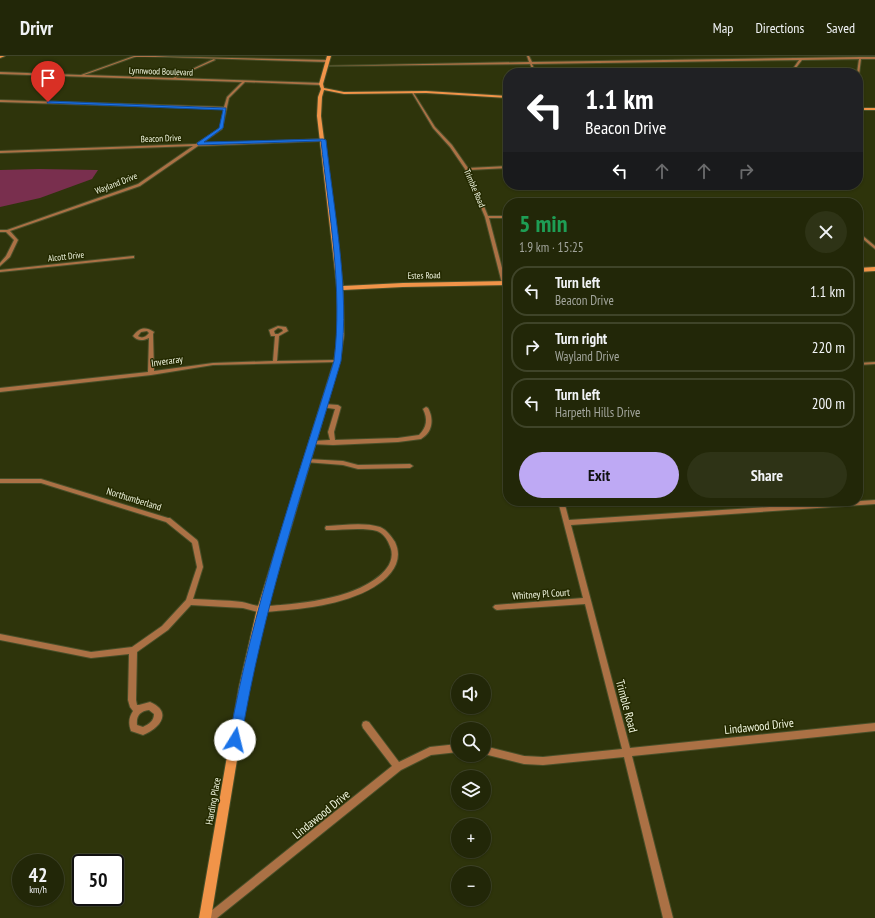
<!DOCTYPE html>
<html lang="en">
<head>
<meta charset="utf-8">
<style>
	body { margin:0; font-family:"PT Sans Narrow",sans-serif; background:#2e3316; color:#f1f3f6; height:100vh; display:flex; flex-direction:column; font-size:15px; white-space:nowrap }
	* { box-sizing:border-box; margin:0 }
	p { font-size:13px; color:#a2a59c }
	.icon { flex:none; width:22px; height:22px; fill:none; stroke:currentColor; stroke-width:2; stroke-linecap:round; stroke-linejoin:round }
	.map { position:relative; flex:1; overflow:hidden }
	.sheet { position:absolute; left:503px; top:142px; width:360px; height:308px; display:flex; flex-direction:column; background:#222708; border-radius:16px; box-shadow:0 1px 3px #0004,0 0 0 1px #3f4429 }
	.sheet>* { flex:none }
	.guide { position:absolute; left:503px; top:12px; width:360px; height:122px; border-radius:16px; box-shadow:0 1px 3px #0004,0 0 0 1px #3f4429; background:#202124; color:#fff; overflow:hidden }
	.tools { position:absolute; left:451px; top:618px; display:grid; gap:8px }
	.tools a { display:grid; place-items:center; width:40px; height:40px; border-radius:50%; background:#222708; box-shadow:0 1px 3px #0004,0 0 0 1px #3f4429; font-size:20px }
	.speed { position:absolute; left:12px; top:798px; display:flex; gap:8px; font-size:20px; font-weight:700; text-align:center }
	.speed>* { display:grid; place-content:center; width:52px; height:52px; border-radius:50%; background:#222708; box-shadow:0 1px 3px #0004,0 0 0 1px #3f4429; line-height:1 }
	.speed small { font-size:10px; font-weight:400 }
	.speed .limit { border:2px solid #111; border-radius:6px; background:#fff; color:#111 }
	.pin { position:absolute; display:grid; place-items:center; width:34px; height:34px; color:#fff; margin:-41px -17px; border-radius:50% 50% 50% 0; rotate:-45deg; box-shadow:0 0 4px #0007 }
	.pin .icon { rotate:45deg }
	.me { position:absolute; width:44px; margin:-22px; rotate:9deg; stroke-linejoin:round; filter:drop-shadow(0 0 3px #0008) }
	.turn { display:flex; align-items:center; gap:14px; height:84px; padding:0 16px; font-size:18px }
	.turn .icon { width:52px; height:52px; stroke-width:2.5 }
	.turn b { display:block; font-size:28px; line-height:34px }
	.lanes { display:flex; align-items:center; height:38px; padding:0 16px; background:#0003; justify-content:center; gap:20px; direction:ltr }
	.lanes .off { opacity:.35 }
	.round { display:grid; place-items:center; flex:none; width:42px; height:42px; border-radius:21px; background:#2e3316 }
	.head { display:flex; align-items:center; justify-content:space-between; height:68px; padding:0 16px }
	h1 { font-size:24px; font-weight:600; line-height:30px; color:#1e9e55 }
	.primary-button { display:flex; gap:8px; margin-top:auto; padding:8px 16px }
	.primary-button a { flex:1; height:46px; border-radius:24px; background:#bea9f4; color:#111; font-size:16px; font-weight:600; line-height:46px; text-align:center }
	.primary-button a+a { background:#2e3316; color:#f1f3f6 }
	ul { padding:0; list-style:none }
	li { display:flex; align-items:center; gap:12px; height:50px; margin:0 8px 6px; padding:0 8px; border:2px solid #3f4429; border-radius:16px }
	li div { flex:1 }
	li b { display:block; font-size:15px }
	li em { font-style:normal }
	header { display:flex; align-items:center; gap:24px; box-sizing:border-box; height:56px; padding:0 20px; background:#222708; border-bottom:1px solid #3f4429 }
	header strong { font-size:19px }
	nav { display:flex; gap:22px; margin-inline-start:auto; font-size:14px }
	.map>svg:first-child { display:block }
	.green { fill:#792f4e }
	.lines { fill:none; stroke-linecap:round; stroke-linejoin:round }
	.street-casing { stroke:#494f29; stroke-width:2 }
	.secondary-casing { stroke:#494f29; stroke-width:2 }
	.street { fill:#ab7145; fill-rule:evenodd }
	.secondary { fill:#f19449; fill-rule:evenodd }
	.route { fill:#1a73e8; stroke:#114b97 }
	.labels { text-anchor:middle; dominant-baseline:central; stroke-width:3; stroke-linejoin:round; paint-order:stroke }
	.far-street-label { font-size:9px; fill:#f1f6df; stroke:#242a01 }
	.street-label { font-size:10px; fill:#f1f6df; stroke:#242a01 }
	.near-street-label { font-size:12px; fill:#f1f6df; stroke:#242a01 }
</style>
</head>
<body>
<header>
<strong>Drivr</strong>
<nav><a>Map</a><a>Directions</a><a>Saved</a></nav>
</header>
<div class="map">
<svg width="875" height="862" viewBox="0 0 875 862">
	<rect width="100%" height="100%" fill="#2e340b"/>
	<!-- green -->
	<path class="green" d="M39 113 98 114 92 123 40 142 0 151V114Z"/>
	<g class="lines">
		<!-- street casing -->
		<g class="street-casing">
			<g id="street">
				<path d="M134 0 328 4 327 6 137 0 84 19 173 22 214 3 215 4 175 22 322 27 321 29 245 26 229 42 222 73 201 88 323 83 325 84 323 85 198 90 140 130 10 175 18 184 10 201 0 210V207L6 200 14 184 6 176H0V174H7L138 128 193 90 0 97V95L196 88 220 72 224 53 0 46V44L224 51 227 41 242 26 0 18V16L81 19Z"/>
				<path d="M527 0H529L532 6 860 1H875V3H861L859 19 858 20V17H857L859 3 802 4 792 17H790L799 4 532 8 536 17H534L530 8 325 10 529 6Z"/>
				<path d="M411 35 413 36 435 71 452 89 468 112 508 110V112L469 114 488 160H508V162H489L508 235V244L506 243 485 161 465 113 450 91 433 72Z"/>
				<path d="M858 176 875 190V193L858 179Z"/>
				<path d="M133 200H134V202L0 216V214Z"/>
				<path d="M278 270 286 271 288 275 279 280 277 305 337 304 339 305 337 306 213 309 151 319 0 336V332L148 316 149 282C143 285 137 285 133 280 139 272 145 270 154 276L153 278 154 315 213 307 273 305 275 280H271L269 274ZM278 272 282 273 283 275 278 278H275L274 275ZM147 275 149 277C146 281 142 283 138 280L141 276Z"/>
				<path d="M875 306V308L858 309V307Z"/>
				<path d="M324 348 338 349 341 351 334 376 335 384 398 382 419 379C427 371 428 363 423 353L426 351 428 352C434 363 433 376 421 383L398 386 333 389 311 388 310 387 313 385 330 384 328 376 335 353 322 351 321 350Z"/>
				<path d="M307 403 343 405 358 409 410 408 413 410 410 412 358 413 343 409 305 406 304 405Z"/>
				<path d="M0 423H41L168 462H170L197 484 198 486 203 511 193 543C209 544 226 544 242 546 248 547 254 550 260 550 266 551 274 549 281 549 303 547 326 544 347 537 365 531 402 513 389 488 387 483 383 477 377 475 363 471 343 474 328 474H326L325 472 326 470H328C344 469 364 466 380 471 387 474 391 480 395 486 404 505 391 521 374 531 342 550 301 553 265 556L262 557 243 552 191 549 168 574 137 596 136 644 137 649H139L150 646C173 656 160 672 143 679L131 675C128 667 129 661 133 655L130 651 128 644 129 598 91 602 0 584V578L91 596 132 591 162 570 186 544 197 511 192 487 166 466 41 427H0ZM149 654 154 658C154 665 149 668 143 671L137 669C136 660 140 655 149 654Z"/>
				<path d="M875 444V448L571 469 630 692 875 667V675L632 700 673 862H663L624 701 543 709 524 708 484 698V690L524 700 543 701 622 693 585 548 497 554 495 553 493 551 495 549 583 542 558 445H564L569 464Z"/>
				<path d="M366 665 369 666 399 706 430 691 458 688V696L431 699 401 714 217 862H204L206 859 392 710 363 672 362 669 363 666Z"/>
			</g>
		</g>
		<!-- secondary casing -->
		<g class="secondary-casing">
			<g id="secondary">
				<path d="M0 0H5L0 2Z"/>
				<path d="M327 0H331L323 28 324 32 344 36 426 35 508 40V42L426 37 344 38 324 34 322 41 321 60 343 230 403 227 508 225V229L403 231 343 234 344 279 340 305 266 557 249 631 211 862H199L239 631 256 557 334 305 338 279 337 232 317 60 318 41 321 33 319 28Z"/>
				<rect x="858" y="52" width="17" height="2"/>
				<path d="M875 211V215L858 216V212Z"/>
			</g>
		</g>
		<!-- street -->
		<use href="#street" class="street"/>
		<!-- secondary -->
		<use href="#secondary" class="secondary"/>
	</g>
	<!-- route -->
	<path class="route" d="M48 45 226 52 223 72 204 86 323 83 326 84C334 157 350 232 341 305 304 430 262 555 241 684L240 688 235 690 231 688 229 684C252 554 295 430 334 305 343 232 329 158 321 85L198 89 197 87 219 72 223 54 47 47Z"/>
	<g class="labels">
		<!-- far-street labels -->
		<g class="far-street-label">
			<text transform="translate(161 15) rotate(2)">Lynnwood Boulevard</text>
			<text transform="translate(161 82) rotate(-2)">Beacon Drive</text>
			<text transform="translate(116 127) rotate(-21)">Wayland Drive</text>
			<text transform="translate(475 132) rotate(67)">Trimble Road</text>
			<text transform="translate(66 200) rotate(-6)">Alcott Drive</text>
			<text transform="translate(424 219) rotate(-1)">Estes Road</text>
		</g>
		<!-- street labels -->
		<g class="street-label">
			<text transform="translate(167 305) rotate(-8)">Inveraray</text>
			<text transform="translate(134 443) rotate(17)">Northumberland</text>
			<text transform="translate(541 538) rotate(-4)">Whitney Pl Court</text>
			<text transform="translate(213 745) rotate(-80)">Harding Place</text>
		</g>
		<!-- near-street labels -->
		<g class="near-street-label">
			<text transform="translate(627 650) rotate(75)">Trimble Road</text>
			<text transform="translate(759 670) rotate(-6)">Lindawood Drive</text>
			<text transform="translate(321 758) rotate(-39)">Lindawood Drive</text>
		</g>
	</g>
</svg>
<div class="tools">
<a><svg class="icon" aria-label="sound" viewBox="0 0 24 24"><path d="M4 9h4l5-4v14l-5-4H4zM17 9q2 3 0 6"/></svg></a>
<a><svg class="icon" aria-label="search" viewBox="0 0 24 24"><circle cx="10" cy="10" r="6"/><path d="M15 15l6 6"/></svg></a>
<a><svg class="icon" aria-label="layers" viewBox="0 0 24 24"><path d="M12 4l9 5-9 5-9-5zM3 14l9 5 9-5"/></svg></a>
<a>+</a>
<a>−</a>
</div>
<div class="speed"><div>42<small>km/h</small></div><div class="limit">50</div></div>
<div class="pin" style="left:48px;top:46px;background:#d93025"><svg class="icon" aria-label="arrive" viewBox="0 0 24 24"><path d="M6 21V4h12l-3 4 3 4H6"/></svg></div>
<svg class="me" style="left:235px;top:684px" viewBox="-20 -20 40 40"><circle r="19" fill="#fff"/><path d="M0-13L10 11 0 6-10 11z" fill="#1a73e8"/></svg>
<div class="guide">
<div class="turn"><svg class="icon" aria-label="left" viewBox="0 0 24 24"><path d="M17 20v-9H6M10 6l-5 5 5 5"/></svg><div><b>1.1 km</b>Beacon Drive</div></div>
<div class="lanes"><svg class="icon" aria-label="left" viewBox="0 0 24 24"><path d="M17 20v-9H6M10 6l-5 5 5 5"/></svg><svg class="icon off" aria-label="ahead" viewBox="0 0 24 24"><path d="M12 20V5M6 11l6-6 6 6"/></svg><svg class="icon off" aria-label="ahead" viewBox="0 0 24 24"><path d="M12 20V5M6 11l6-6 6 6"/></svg><svg class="icon off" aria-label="right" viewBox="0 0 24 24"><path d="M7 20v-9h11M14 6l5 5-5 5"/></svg></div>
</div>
<section class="sheet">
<div class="head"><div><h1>5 min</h1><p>1.9 km · 15:25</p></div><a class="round"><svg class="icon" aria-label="close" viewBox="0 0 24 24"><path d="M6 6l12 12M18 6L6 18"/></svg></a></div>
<ul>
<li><svg class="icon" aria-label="left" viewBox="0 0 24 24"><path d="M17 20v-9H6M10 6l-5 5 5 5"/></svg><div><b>Turn left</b><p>Beacon Drive</p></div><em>1.1 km</em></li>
<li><svg class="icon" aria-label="right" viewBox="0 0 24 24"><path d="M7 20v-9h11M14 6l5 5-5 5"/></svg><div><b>Turn right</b><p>Wayland Drive</p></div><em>220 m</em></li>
<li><svg class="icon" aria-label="left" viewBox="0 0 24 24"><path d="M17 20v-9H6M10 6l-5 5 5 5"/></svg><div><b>Turn left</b><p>Harpeth Hills Drive</p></div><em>200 m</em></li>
</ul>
<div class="primary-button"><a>Exit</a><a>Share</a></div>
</section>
</div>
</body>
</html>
